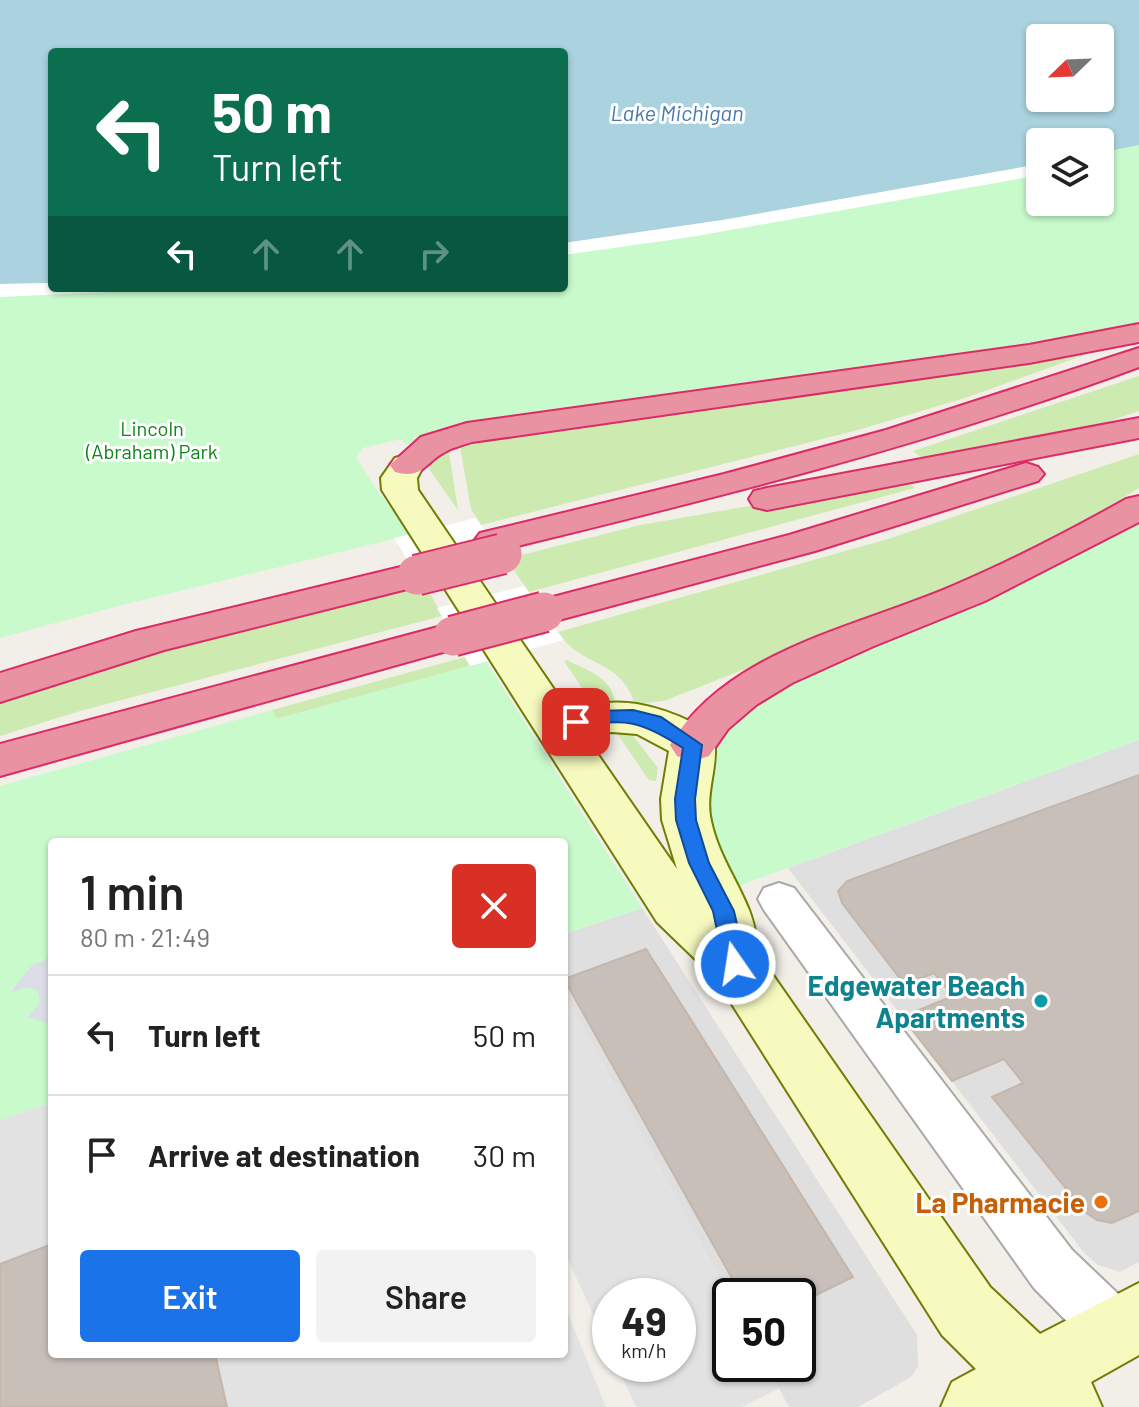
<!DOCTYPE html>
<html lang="en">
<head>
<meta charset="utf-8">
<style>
	body { margin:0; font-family:Barlow,sans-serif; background:#f2f2f2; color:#222; height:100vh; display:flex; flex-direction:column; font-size:30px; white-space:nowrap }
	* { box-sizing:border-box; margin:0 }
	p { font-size:26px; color:#767676 }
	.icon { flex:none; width:44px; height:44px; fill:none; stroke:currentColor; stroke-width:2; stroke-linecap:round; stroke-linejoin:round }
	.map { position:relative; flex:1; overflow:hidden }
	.details { position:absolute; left:48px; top:838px; width:520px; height:520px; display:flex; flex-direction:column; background:#fff; border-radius:8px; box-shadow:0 2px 6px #0004 }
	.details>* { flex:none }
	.guide { position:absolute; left:48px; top:48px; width:520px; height:244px; border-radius:8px; box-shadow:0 2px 6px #0004; background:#0b6e4f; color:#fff; overflow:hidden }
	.needle { width:52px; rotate:247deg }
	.fabs { position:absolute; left:1026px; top:24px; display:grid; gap:16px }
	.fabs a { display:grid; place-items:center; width:88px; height:88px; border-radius:8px; background:#fff; box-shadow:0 2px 6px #0004; font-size:40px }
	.speed { position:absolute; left:592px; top:1278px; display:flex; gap:16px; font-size:40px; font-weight:700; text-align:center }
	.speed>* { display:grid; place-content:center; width:104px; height:104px; border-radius:50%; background:#fff; box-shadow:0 2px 6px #0004; line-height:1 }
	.speed small { font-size:20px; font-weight:400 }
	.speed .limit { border:4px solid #111; border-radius:12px; background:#fff; color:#111 }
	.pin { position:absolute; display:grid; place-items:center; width:68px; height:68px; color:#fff; margin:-34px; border-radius:16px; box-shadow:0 4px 12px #0006 }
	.me { position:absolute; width:88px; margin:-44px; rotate:347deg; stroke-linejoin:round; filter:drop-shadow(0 0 6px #0008) }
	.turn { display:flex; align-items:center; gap:28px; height:168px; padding:0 32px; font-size:36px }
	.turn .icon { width:104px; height:104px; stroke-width:2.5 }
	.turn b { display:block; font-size:56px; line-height:68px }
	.lanes { display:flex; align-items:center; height:76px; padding:0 32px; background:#0003; justify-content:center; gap:40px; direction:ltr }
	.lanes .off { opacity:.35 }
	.round { display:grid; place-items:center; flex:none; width:84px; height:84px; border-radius:8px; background:#f2f2f2 }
	.summary { display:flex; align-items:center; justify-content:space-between; height:136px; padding:0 32px }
	h1 { font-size:48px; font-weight:600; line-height:60px }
	.primary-button { display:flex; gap:16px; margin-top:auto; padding:16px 32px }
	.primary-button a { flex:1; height:92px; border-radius:8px; background:#1a73e8; color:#fff; font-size:32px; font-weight:600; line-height:92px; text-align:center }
	.primary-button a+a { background:#f2f2f2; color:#222 }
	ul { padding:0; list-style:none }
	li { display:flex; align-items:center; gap:24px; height:120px; padding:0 32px; border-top:2px solid #e0e0e0 }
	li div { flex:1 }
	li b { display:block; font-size:30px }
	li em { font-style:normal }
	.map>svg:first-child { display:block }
	.residential { fill:#e0dfdf }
	.grass { fill:#cdebb0 }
	.park { fill:#c8facc }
	.parking { fill:#e2e2e2 }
	.plaza { fill:#dddde8 }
	.water { fill:#aad3df; fill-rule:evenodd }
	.pier { fill:#fff }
	.building { fill:#c7bfb8; stroke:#c4b6ab; stroke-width:2 }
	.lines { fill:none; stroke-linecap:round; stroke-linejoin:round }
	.minor-casing { stroke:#a9a9a9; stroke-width:4 }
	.secondary-casing { stroke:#707d05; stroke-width:4 }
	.motorway-casing { stroke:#dc2a67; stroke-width:4 }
	.minor { fill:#fff; fill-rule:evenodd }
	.secondary { fill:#f7fabf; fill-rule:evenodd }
	.motorway { fill:#e892a2; fill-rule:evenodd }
	.motorway-bridge-casing { stroke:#dc2a67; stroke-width:43; stroke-linecap:butt }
	.motorway-bridge { stroke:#e892a2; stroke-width:39 }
	.route { fill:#1a73e8; stroke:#114b97; stroke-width:2 }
	.culture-dot { fill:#0f9aa8; stroke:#fff; stroke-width:3 }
	.food-dot { fill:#e8710a; stroke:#fff; stroke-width:3 }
	.labels { text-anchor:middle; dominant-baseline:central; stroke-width:6; stroke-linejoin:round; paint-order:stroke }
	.far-park-label { font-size:20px; fill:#0c8416; stroke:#fff }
	.far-water-label { font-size:22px; font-style:italic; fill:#4a7aab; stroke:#fff }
	.near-culture-label { font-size:28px; font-weight:bold; fill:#0d838f; stroke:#fff; text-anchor:end }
	.near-food-label { font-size:28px; font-weight:bold; fill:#c56008; stroke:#fff; text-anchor:end }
</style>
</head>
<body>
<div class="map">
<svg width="1139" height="1407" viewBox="0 0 1139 1407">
	<rect width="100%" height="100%" fill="#f2efe9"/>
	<!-- residential -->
	<g class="residential">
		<path d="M1139 740V1262L1120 1272 1098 1265 1085 1254 788 868Z"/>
		<path d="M642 908 917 1335 918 1366 911 1377 858 1407H789L766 1364H798V1296L730 1298 564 992V934Z"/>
	</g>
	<!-- grass -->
	<g class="grass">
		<path d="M1095 348 1098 350 968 397 858 430 481 525 471 509 459 441Z"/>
		<path d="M1139 376V411L1102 424 927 462 913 451Z"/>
		<path d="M448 446 458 510 429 469 431 460Z"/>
		<path d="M1139 454V488C991 579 825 636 664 701L635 704C620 657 580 668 558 632L888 539Z"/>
		<path d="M905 479 915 488 529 592 506 559 640 525Z"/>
		<path d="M420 581 427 587 442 616 80 711 0 736V696L24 687Z"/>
		<path d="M465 657 470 666 276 719 272 710Z"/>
		<path d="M567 660C588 671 612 677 615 703L584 691 564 661Z"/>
		<path d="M623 732 631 733 658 768 656 781 649 780 618 735Z"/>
	</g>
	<!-- park -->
	<g class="park">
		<path d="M1139 145V325L1070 340 493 418 448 427 406 445 401 439 363 448 356 457 380 495 414 534 122 605 0 638V284L52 283V288H564V243L723 220 1040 164V202H1100V153Z"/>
		<path d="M1139 518V740L727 890 704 837 709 756 722 733 765 694 1047 569Z"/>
		<path d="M486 661 642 908 564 934V842H52V1103L0 1120V786L272 710 277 719Z"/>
	</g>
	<!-- parking -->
	<g class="parking">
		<path d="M564 992 730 1298V1364H766L779 1388 742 1407H636L616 1364H678V1296H610V1351L564 1251Z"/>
		<path d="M52 1103V1244L0 1264V1120Z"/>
		<path d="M564 1304 606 1407H227L215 1354H564Z"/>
	</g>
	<!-- plaza -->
	<path class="plaza" d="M52 943V1021L47 1023 28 1017 40 1002 38 991 28 987 11 992 33 964 46 960Z"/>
	<!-- water -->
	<path class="water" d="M0 0H1139V145L1100 153V142H1040V164L723 220 564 243V52H52V283L0 284ZM1040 38H1100V98H1040Z"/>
	<!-- pier -->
	<g class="pier">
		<path d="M1040 164V175L691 237 564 255V243L723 220Z"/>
		<path d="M52 283V288H197L0 297V284Z"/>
		<path d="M476 518 511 566 424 587 394 538Z"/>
		<path d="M524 586 564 640 470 666 437 608Z"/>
	</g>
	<!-- building -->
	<g class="building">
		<path d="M1139 775V1211L1112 1223 1097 1220 1085 1212 992 1097 1023 1083 1004 1059 952 1081 902 1017 953 996 934 973 905 985 842 903 838 891 847 881Z"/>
		<path d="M646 949 683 1007 853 1277 798 1304V1296H742L564 979Z"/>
		<path d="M52 1244V1354H215L227 1407H0V1264Z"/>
	</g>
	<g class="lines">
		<!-- minor casing -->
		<g class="minor-casing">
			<path id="minor" d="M779 883 794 888 1072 1250 1135 1310C1139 1324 1139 1336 1135 1350L1115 1358 1095 1350 1034 1288 764 910 758 899 764 888Z"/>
		</g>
		<!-- secondary casing -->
		<g class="secondary-casing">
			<path id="secondary" d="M407 455 419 458 424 465 417 478 418 490 568 710C587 705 608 701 628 703 649 704 715 723 715 748 716 772 705 796 711 821 718 854 737 880 749 910 755 925 757 942 761 958L990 1287 1040 1334 1139 1283V1355L1091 1382 1102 1407H941L952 1382 976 1369 942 1335 716 979 657 922 382 490 381 478 395 458ZM612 732 637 734 669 751 661 799 662 820 677 869 585 736Z"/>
		</g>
		<!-- motorway casing -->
		<g class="motorway-casing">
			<g id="motorway">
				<path d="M1139 324V342L1029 363 472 442C464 445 454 447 447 451 425 461 424 480 395 472L390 465 421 437 467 423 1029 345Z"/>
				<path d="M1139 348V367C928 445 711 499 493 552L480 549 474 541 480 533 724 474 886 430Z"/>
				<path d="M1139 418V438L767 510 754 507 749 499 754 491 767 488Z"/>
				<path d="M1026 463 1038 467 1044 474 1038 481 815 551 544 624 530 621 524 612 530 603 789 535Z"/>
				<path d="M1139 496V522L985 601 874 646 792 683 756 705 728 729 709 756 693 761 677 756 670 745C729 648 860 627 957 584 1015 559 1071 530 1126 499Z"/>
				<path d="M417 563 431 567 436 575 431 583 164 650 0 702V673L136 631Z"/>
				<path d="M453 623 468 627 474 636 468 645 0 776V744Z"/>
			</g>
		</g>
		<!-- minor -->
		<use href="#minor" class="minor"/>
		<!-- secondary -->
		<use href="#secondary" class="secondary"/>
		<!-- motorway -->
		<use href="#motorway" class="motorway"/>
		<!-- motorway-bridge casing -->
		<g class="motorway-bridge-casing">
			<g id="motorway-bridge">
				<path d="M417 575 502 554"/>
				<path d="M453 636 544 612"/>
			</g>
		</g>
		<!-- motorway-bridge -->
		<use href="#motorway-bridge" class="motorway-bridge"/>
	</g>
	<!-- route -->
	<path class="route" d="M633 710 661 717 702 745 695 799 696 820 709 863 734 911 746 964 743 970 735 973 727 970 724 964 713 911 689 863 676 820 675 799 683 748C643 722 624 716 576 728L567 722 569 718 594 711Z"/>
	<!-- markers -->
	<circle class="culture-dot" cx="1041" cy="1001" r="8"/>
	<circle class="food-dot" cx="1101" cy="1202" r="8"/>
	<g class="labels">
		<!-- far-park labels -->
		<g class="far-park-label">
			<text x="152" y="428">Lincoln<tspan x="152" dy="23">(Abraham) Park</tspan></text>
		</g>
		<!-- far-water labels -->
		<g class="far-water-label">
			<text x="677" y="112">Lake Michigan</text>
		</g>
		<!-- near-culture labels -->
		<g class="near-culture-label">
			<text x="1025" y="985">Edgewater Beach<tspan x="1025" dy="32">Apartments</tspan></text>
		</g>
		<!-- near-food labels -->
		<g class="near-food-label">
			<text x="1085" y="1202">La Pharmacie</text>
		</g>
	</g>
</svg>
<div class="fabs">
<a><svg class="needle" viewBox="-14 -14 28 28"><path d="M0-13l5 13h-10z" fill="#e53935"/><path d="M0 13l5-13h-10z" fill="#767676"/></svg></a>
<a><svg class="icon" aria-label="layers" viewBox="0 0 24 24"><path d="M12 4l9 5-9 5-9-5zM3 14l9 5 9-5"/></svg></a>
</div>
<div class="speed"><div>49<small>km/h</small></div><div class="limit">50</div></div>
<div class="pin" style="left:576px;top:722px;background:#d93025"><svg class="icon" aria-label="arrive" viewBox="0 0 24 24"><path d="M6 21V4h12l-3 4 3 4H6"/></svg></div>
<svg class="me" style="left:735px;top:964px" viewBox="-20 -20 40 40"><circle r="17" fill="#1a73e8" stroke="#fff" stroke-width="3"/><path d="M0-11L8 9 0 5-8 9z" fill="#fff"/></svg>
<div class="guide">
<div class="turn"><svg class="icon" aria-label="left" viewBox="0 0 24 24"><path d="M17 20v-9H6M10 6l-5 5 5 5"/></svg><div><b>50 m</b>Turn left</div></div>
<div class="lanes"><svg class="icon" aria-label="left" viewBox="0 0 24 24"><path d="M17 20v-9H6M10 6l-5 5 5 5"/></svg><svg class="icon off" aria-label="ahead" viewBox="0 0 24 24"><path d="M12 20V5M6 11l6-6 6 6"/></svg><svg class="icon off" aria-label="ahead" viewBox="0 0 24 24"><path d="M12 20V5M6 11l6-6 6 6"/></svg><svg class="icon off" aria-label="right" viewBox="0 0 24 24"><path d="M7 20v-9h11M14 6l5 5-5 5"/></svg></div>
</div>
<section class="details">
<div class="summary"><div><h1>1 min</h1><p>80 m · 21:49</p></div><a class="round" style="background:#d93025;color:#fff"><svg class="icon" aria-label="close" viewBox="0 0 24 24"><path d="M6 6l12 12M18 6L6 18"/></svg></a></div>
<ul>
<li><svg class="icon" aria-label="left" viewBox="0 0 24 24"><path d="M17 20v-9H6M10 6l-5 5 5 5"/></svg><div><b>Turn left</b></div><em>50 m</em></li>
<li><svg class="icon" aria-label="arrive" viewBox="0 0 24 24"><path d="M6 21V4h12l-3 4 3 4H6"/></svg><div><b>Arrive at destination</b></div><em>30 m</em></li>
</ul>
<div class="primary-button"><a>Exit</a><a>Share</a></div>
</section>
</div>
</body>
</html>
